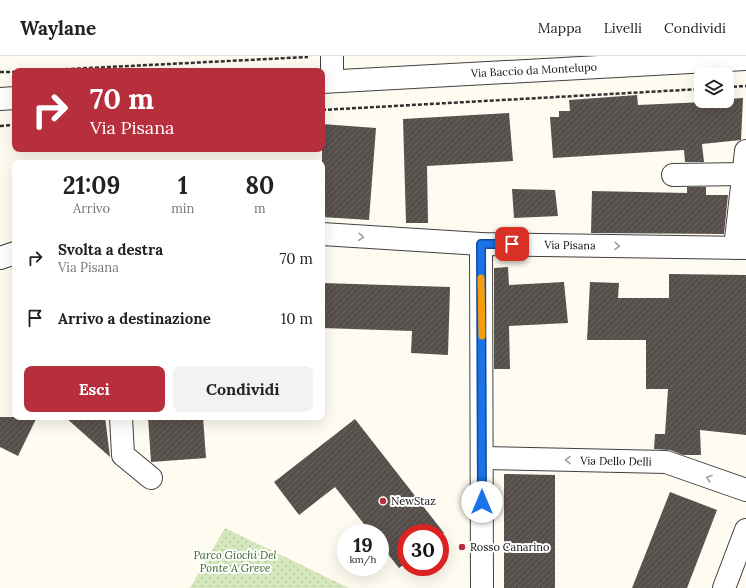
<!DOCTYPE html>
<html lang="it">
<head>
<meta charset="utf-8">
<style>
	body { margin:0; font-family:Lora,serif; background:#f2f2f2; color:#222; height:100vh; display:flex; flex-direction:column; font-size:15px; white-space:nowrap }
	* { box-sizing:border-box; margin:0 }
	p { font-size:13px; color:#767676 }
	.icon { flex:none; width:22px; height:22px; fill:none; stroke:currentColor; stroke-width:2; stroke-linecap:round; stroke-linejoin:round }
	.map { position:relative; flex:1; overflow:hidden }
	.sheet { position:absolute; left:12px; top:104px; width:313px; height:260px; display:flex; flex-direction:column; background:#fff; border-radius:8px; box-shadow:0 4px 16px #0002 }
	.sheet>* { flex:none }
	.banner { position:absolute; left:12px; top:12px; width:313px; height:84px; border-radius:8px; box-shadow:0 4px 16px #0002; background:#b72e3c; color:#fff; overflow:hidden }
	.tools { position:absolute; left:694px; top:12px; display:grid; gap:8px }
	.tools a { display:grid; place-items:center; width:40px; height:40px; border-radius:8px; background:#fff; box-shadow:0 4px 16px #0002; font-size:20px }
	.speed { position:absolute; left:337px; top:468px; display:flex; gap:8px; font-size:20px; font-weight:700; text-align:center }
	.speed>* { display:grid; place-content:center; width:52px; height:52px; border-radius:50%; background:#fff; box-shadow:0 4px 16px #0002; line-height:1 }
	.speed small { font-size:10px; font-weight:400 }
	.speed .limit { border:6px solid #d22; background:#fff; color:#111 }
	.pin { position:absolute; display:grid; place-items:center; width:34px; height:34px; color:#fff; margin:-17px; border-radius:8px; box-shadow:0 2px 6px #0006 }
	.me { position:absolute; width:44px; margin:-22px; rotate:0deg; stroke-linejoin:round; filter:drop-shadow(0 0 3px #0008) }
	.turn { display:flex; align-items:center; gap:14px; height:84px; padding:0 12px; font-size:18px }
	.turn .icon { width:52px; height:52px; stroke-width:2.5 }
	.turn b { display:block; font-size:28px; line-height:34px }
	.eta { display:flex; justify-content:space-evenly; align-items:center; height:68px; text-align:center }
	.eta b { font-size:24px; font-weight:700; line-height:28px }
	.cta { display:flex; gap:8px; margin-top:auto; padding:8px 12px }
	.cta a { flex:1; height:46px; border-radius:8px; background:#b72e3c; color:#fff; font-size:16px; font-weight:700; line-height:46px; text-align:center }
	.cta a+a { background:#f2f2f2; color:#222 }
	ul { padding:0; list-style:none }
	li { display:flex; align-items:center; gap:12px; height:60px; padding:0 12px }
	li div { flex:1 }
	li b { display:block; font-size:15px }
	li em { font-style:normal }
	header { display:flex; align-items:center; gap:24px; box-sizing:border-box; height:56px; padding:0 20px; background:#fff; border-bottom:1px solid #e0e0e0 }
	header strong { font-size:19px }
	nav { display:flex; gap:22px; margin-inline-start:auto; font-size:14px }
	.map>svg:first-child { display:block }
	.park { fill:url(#park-dots) }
	.building { fill:url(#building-hatch) }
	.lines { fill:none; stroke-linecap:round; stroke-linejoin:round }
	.minor-casing { stroke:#414141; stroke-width:24 }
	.tertiary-casing { stroke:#414141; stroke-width:24 }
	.path { stroke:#303030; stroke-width:2.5; stroke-dasharray:4 2; stroke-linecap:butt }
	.minor { stroke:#fff; stroke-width:22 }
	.tertiary { stroke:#fff; stroke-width:22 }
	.oneway { stroke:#9f9f9f }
	.route-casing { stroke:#114b97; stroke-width:10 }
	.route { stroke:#1a73e8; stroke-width:7 }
	.slow { stroke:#f59e0b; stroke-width:7 }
	.poi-dot { fill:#b72e3c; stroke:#fff; stroke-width:1.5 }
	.labels { text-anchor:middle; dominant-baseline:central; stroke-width:4; stroke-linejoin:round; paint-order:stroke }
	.street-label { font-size:11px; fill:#0e0e0e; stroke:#fff }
	.poi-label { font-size:11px; fill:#0e0e0e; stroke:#fff; text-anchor:start }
	.park-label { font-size:11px; font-style:italic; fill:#336322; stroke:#fff }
</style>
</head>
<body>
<header>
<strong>Waylane</strong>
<nav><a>Mappa</a><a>Livelli</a><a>Condividi</a></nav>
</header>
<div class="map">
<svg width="746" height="532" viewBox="0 0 746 532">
	<defs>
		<pattern id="park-dots" width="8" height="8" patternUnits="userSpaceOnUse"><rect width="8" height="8" fill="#d5e7bc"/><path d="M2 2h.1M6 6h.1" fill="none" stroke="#b6c5a0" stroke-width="1.8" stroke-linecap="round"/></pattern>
		<pattern id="building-hatch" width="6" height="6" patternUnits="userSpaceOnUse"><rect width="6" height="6" fill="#574f4b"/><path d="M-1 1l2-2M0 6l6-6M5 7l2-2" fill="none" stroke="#6a6461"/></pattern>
	</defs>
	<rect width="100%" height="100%" fill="#fefbf1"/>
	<!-- park -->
	<path class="park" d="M225 472 349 532H190Z"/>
	<!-- building -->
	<g class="building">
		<path d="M637 39 638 49 727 45V43L743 42 741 84 702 88 704 106H685L684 94 553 102 550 61H559V55H570L569 44Z"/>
		<path d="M509 57 513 105 427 110 428 167H406L403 63Z"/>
		<path d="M322 68 376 72 369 164 322 161Z"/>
		<path d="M687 131H706V139H728L724 178 591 177 592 135 687 137Z"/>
		<path d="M512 133 555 134 558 160 514 162Z"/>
		<path d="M508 211 509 229 564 226 568 267 509 270 510 313H494V212Z"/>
		<path d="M669 218 746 219V379L700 374 701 399H683L670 394 654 393 655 378H665L668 333H646V284H587L590 226 619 227 618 242H669Z"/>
		<path d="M322 227 450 231 448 299 411 297 412 275 322 272Z"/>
		<path d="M0 361H37L18 400 0 391Z"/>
		<path d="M65 361H105L110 401Z"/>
		<path d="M148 361H203L206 402 151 406Z"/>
		<path d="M355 363 444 477 440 480V477H406V507L399 512 380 488V477H371L335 431 299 459 274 426Z"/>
		<path d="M504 418 555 419V532H504Z"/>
		<path d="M670 436 717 454 687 532H632Z"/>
	</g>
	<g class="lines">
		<!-- minor casing -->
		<g class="minor-casing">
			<g id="minor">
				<path d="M332 0V25"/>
				<path d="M673 119 745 118"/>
				<path d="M322 178 481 188 746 192"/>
				<path d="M481 188 482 532"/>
				<path d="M735 192 746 95"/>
				<path d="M0 202 15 197"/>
				<path d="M121 361 123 399 151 422"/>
				<path d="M482 402 666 406 746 434"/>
				<path d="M724 532 746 474"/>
			</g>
		</g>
		<!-- tertiary casing -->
		<g class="tertiary-casing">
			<g id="tertiary">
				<path d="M322 26 746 3"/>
				<path d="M0 43 15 42"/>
			</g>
		</g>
		<!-- path -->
		<g class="path">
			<path d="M29 15 308 1"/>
			<path d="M0 16H15"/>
			<path d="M727 31 746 30"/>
			<path d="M322 54 701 33"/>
			<path d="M0 70 15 69"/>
		</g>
		<!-- minor -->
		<use href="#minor" class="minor"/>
		<!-- tertiary -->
		<use href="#tertiary" class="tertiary"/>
	</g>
	<!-- one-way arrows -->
	<defs><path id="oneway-chevron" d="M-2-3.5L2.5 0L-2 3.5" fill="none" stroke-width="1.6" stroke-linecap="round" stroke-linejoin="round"/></defs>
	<g class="oneway">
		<use href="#oneway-chevron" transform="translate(361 181) rotate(3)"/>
		<use href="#oneway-chevron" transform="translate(617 190) rotate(1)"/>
		<use href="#oneway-chevron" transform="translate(568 404) rotate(-179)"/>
		<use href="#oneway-chevron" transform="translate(709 422) rotate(-160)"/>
	</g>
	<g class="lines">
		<!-- route casing -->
		<g class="route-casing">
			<path id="route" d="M482 446 481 188H512"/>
		</g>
		<!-- route -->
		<use href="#route" class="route"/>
		<!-- slow -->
		<path class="slow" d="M481 222 482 280"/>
	</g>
	<!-- markers -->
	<g class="poi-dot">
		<circle cx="383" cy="445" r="4"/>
		<circle cx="462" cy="491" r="4"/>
	</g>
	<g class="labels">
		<!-- street labels -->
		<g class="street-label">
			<text transform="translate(534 14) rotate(-3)">Via Baccio da Montelupo</text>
			<text transform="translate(570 189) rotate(1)">Via Pisana</text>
			<text transform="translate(616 405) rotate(1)">Via Dello Delli</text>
		</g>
		<!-- poi labels -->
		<g class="poi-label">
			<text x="391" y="445">NewStaz</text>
			<text x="470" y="491">Rosso Canarino</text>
		</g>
		<!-- park labels -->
		<g class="park-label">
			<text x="235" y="499">Parco Giochi Del<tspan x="235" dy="13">Ponte A Greve</tspan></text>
		</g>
	</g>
</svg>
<div class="tools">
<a><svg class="icon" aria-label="layers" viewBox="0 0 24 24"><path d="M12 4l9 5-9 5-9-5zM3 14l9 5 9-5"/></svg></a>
</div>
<div class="speed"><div>19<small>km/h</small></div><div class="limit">30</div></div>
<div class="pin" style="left:512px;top:188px;background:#d93025"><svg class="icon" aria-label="arrive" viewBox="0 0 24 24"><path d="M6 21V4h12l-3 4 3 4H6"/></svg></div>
<svg class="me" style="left:482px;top:446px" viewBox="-20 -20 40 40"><circle r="19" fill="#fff"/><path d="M0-13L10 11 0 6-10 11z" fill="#1a73e8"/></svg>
<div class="banner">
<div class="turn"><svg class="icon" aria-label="right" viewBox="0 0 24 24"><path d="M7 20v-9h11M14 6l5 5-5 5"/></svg><div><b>70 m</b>Via Pisana</div></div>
</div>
<section class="sheet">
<div class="eta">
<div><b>21:09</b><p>Arrivo</p></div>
<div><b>1</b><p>min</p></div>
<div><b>80</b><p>m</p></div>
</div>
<ul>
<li><svg class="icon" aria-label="right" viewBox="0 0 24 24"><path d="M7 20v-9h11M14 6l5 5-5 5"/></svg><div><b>Svolta a destra</b><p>Via Pisana</p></div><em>70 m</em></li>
<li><svg class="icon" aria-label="arrive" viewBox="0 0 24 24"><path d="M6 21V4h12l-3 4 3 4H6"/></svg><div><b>Arrivo a destinazione</b></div><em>10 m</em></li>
</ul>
<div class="cta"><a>Esci</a><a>Condividi</a></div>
</section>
</div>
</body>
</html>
